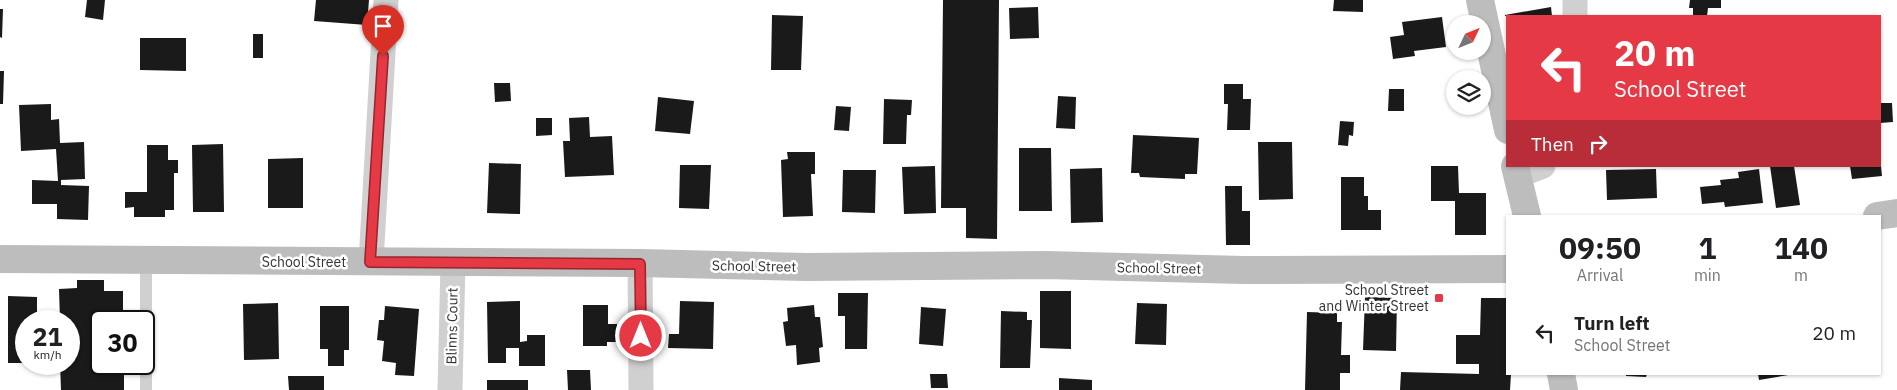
<!DOCTYPE html>
<html lang="en">
<head>
<meta charset="utf-8">
<style>
	body { margin:0; font-family:"IBM Plex Sans",sans-serif; background:#f6f6f6; color:#202124; height:100vh; display:flex; flex-direction:column; font-size:19px; white-space:nowrap }
	* { box-sizing:border-box; margin:0 }
	p { font-size:16px; color:#757577 }
	.icon { flex:none; width:28px; height:28px; fill:none; stroke:currentColor; stroke-width:2; stroke-linecap:round; stroke-linejoin:round }
	.map { position:relative; flex:1; overflow:hidden }
	.drawer { position:absolute; left:1506px; top:215px; width:375px; height:160px; display:flex; flex-direction:column; background:#fff; border-radius:0px; box-shadow:0 1px 4px #0004 }
	.drawer>* { flex:none }
	.guide { position:absolute; left:1506px; top:15px; width:375px; height:152px; border-radius:0px; box-shadow:0 1px 4px #0004; background:#e63946; color:#fff; overflow:hidden }
	.needle { width:32px; rotate:47deg }
	.fabs { position:absolute; left:1446px; top:15px; display:grid; gap:10px }
	.fabs a { display:grid; place-items:center; width:45px; height:45px; border-radius:50%; background:#fff; box-shadow:0 1px 4px #0004; font-size:25px }
	.speed { position:absolute; left:15px; top:310px; display:flex; gap:10px; font-size:25px; font-weight:700; text-align:center }
	.speed>* { display:grid; place-content:center; width:65px; height:65px; border-radius:50%; background:#fff; box-shadow:0 1px 4px #0004; line-height:1 }
	.speed small { font-size:12px; font-weight:400 }
	.speed .limit { border:2px solid #111; border-radius:8px; background:#fff; color:#111 }
	.pin { position:absolute; display:grid; place-items:center; width:42px; height:42px; color:#fff; margin:-51px -21px; border-radius:50% 50% 50% 0; rotate:-45deg; box-shadow:0 0 5px #0007 }
	.pin .icon { rotate:45deg }
	.me { position:absolute; width:55px; margin:-28px; rotate:0deg; stroke-linejoin:round; filter:drop-shadow(0 0 4px #0008) }
	.turn { display:flex; align-items:center; gap:18px; height:105px; padding:0 25px; font-size:22px }
	.turn .icon { width:65px; height:65px; stroke-width:2.5 }
	.turn b { display:block; font-size:35px; line-height:42px }
	.then { display:flex; align-items:center; height:48px; padding:0 25px; background:#0003; gap:10px; font-size:19px }
	.eta { display:flex; justify-content:space-evenly; align-items:center; height:85px; text-align:center }
	.eta b { font-size:30px; font-weight:800; line-height:35px }
	ul { padding:0; list-style:none }
	li { display:flex; align-items:center; gap:15px; height:65px; padding:0 25px }
	li div { flex:1 }
	li b { display:block; font-size:19px }
	li em { font-style:normal }
	.map>svg:first-child { display:block }
	.building { fill:#1a1a1a }
	.lines { fill:none; stroke-linecap:round; stroke-linejoin:round }
	.lane { stroke:#d0d0d0; stroke-width:12 }
	.street { stroke:#d0d0d0; stroke-width:25 }
	.secondary { stroke:#bdbdbd; stroke-width:28 }
	.route-casing { stroke:#96252e; stroke-width:12 }
	.route { stroke:#e63946; stroke-width:9 }
	.poi-dot { fill:#e63946; stroke:#fff; stroke-width:2 }
	.labels { text-anchor:middle; dominant-baseline:central; stroke-width:5; stroke-linejoin:round; paint-order:stroke }
	.street-label { font-size:14px; fill:#333; stroke:#fff }
	.poi-label { font-size:14px; fill:#333; stroke:#fff; text-anchor:end }
</style>
</head>
<body>
<div class="map">
<svg width="1897" height="390" viewBox="0 0 1897 390">
	<rect width="100%" height="100%" fill="#fff"/>
	<!-- building -->
	<g class="building">
		<path d="M87 0H105L103 20 85 17Z"/>
		<path d="M316 0H369L367 25 314 21Z"/>
		<path d="M943 0H999L997 239 966 238V208H941Z"/>
		<path d="M1334 0H1363V12L1333 11Z"/>
		<path d="M1690 0H1721V8H1708L1707 16H1693V8H1689Z"/>
		<path d="M1038 7 1039 38 1010 39 1009 8Z"/>
		<path d="M1551 7 1552 16H1505V15Z"/>
		<path d="M0 9H3L2 38 0 37Z"/>
		<path d="M772 15 803 16 801 70H771Z"/>
		<path d="M1442 17 1446 47 1414 51 1415 56 1393 59 1390 37 1404 35 1402 22Z"/>
		<rect x="253" y="34" width="10" height="24"/>
		<path d="M140 38H186V71L140 70Z"/>
		<path d="M0 71H4L3 104H0Z"/>
		<path d="M494 83H510L511 101 495 102Z"/>
		<path d="M1224 84H1243V99H1251L1250 130H1227L1228 104H1224Z"/>
		<path d="M1389 89H1404V111H1388Z"/>
		<path d="M1058 96 1076 97 1075 129 1056 128Z"/>
		<path d="M658 97 694 101 690 134 655 131Z"/>
		<path d="M884 99 912 100 911 115H907L906 144H883Z"/>
		<path d="M1880 103H1892L1893 122 1880 123Z"/>
		<path d="M51 104V120L59 119 60 143 84 142 85 179 61 180V185L89 186 88 220 57 219V204H32V180L58 181 56 149 21 151 19 105Z"/>
		<path d="M836 106 851 107 849 131 834 130Z"/>
		<path d="M589 117 590 137 612 136 614 175 565 177 563 141H570L569 118Z"/>
		<path d="M536 118H552V135L536 136Z"/>
		<path d="M1340 121 1354 122 1353 136 1349 135 1348 146 1338 145Z"/>
		<path d="M1133 135 1199 138 1197 174H1185V179L1140 177 1139 173H1131Z"/>
		<path d="M1258 142H1292L1293 199 1259 200Z"/>
		<path d="M223 144 224 212H193L192 145Z"/>
		<path d="M147 145H168V160H178V173H174V210H165V217H134V207L125 208V192H147Z"/>
		<path d="M1019 148H1051L1052 211H1019Z"/>
		<path d="M787 152H815V174H811L813 216 783 217 781 160 788 159Z"/>
		<path d="M303 158V208H268V159Z"/>
		<path d="M489 163 521 164 520 214 487 213Z"/>
		<path d="M680 165H711L709 209 679 208Z"/>
		<path d="M935 166 936 213 904 214 902 167Z"/>
		<path d="M1431 166H1458L1459 193H1486V235H1455V201H1431Z"/>
		<path d="M1770 166H1794L1800 205 1776 208Z"/>
		<path d="M1850 166H1881L1882 176 1852 179Z"/>
		<path d="M1102 168 1103 222 1071 223 1070 169Z"/>
		<path d="M1656 169 1657 198 1607 200 1606 170Z"/>
		<path d="M1759 169 1763 203 1725 207 1724 202 1702 204 1700 187 1721 185 1720 180 1739 178 1738 172Z"/>
		<path d="M843 170H876L875 213 842 212Z"/>
		<path d="M1341 177H1364V196H1368V210H1381V230H1341Z"/>
		<path d="M1225 186H1242V211H1250V245H1226Z"/>
		<path d="M77 280H104V291H123V321H101V364H124V390H61L60 364H69V321H60L59 289 77 288Z"/>
		<path d="M1040 291H1071V349L1040 348Z"/>
		<path d="M838 293H868L867 349H845V316H838Z"/>
		<path d="M8 296 37 297V321H26V363H8Z"/>
		<path d="M1365 297 1397 298 1396 351 1363 350Z"/>
		<path d="M1481 298H1508V374H1511L1510 390H1400L1401 372 1479 374V364H1456V335H1480Z"/>
		<path d="M520 301V342L527 341V335H545V366H519V348H506V363H488L487 302Z"/>
		<path d="M680 301 714 302 713 349 668 348 669 334H679Z"/>
		<path d="M278 303 279 359 244 360 243 304Z"/>
		<path d="M1137 303 1167 304 1166 345 1135 344Z"/>
		<path d="M583 305H608V324H617V342H607V346H583Z"/>
		<path d="M814 305 815 317H820L823 347 819 348 820 362 797 365 796 345 786 346 783 322 788 321 787 308Z"/>
		<path d="M320 306H349V350H344V366H328V349H320Z"/>
		<path d="M385 306 419 309 414 376 395 375 396 363 382 361 384 341 377 340 379 320H384Z"/>
		<path d="M921 307 946 309 943 346 919 344Z"/>
		<path d="M1001 311 1027 312V320H1032L1030 368H1000Z"/>
		<path d="M1307 312 1337 313V322H1342L1341 355H1350V373H1340V390H1305Z"/>
		<path d="M567 370H590L591 390H568Z"/>
		<path d="M930 374H947L948 388H931Z"/>
		<path d="M1626 374H1647L1646 377 1626 376Z"/>
		<path d="M1758 374H1788V375L1759 380Z"/>
		<path d="M288 376H324V390H289Z"/>
		<path d="M1059 378 1092 380V390H1059Z"/>
		<rect x="487" y="380" width="41" height="10"/>
	</g>
	<g class="lines">
		<!-- lane -->
		<path class="lane" d="M146 390V260"/>
		<!-- street -->
		<g class="street">
			<path d="M1575 16V0"/>
			<path d="M1517 176 1543 166"/>
			<path d="M371 262 386 0"/>
			<path d="M640 263 641 390"/>
			<path d="M450 390 453 262"/>
		</g>
		<!-- secondary -->
		<g class="secondary">
			<path d="M1480 0 1508 130"/>
			<path d="M1515 166 1527 216"/>
			<path d="M1877 216 1897 213"/>
			<path d="M0 259 640 263 806 267 1045 265 1244 270 1508 269"/>
			<path d="M1561 374 1564 390"/>
		</g>
	</g>
	<g class="lines">
		<!-- route casing -->
		<g class="route-casing">
			<path id="route" d="M383 56 370 262 640 264 641 336"/>
		</g>
		<!-- route -->
		<use href="#route" class="route"/>
	</g>
	<!-- markers -->
	<rect class="poi-dot" x="1434" y="293" width="10" height="10" rx="2.5"/>
	<g class="labels">
		<!-- street labels -->
		<g class="street-label">
			<text x="304" y="262">School Street</text>
			<text transform="translate(754 266) rotate(1)">School Street</text>
			<text transform="translate(1159 268) rotate(1)">School Street</text>
			<text transform="translate(452 326) rotate(-89)">Blinns Court</text>
		</g>
		<!-- poi labels -->
		<g class="poi-label">
			<text x="1429" y="290">School Street<tspan x="1429" dy="16">and Winter Street</tspan></text>
		</g>
	</g>
</svg>
<div class="fabs">
<a><svg class="needle" viewBox="-14 -14 28 28"><path d="M0-13l5 13h-10z" fill="#e53935"/><path d="M0 13l5-13h-10z" fill="#757577"/></svg></a>
<a><svg class="icon" aria-label="layers" viewBox="0 0 24 24"><path d="M12 4l9 5-9 5-9-5zM3 14l9 5 9-5"/></svg></a>
</div>
<div class="speed"><div>21<small>km/h</small></div><div class="limit">30</div></div>
<div class="pin" style="left:383px;top:56px;background:#d93025"><svg class="icon" aria-label="arrive" viewBox="0 0 24 24"><path d="M6 21V4h12l-3 4 3 4H6"/></svg></div>
<svg class="me" style="left:641px;top:336px" viewBox="-20 -20 40 40"><circle r="17" fill="#e63946" stroke="#fff" stroke-width="3"/><path d="M0-11L8 9 0 5-8 9z" fill="#fff"/></svg>
<div class="guide">
<div class="turn"><svg class="icon" aria-label="left" viewBox="0 0 24 24"><path d="M17 20v-9H6M10 6l-5 5 5 5"/></svg><div><b>20 m</b>School Street</div></div>
<div class="then">Then<svg class="icon" aria-label="right" viewBox="0 0 24 24"><path d="M7 20v-9h11M14 6l5 5-5 5"/></svg></div>
</div>
<section class="drawer">
<div class="eta">
<div><b>09:50</b><p>Arrival</p></div>
<div><b>1</b><p>min</p></div>
<div><b>140</b><p>m</p></div>
</div>
<ul>
<li><svg class="icon" aria-label="left" viewBox="0 0 24 24"><path d="M17 20v-9H6M10 6l-5 5 5 5"/></svg><div><b>Turn left</b><p>School Street</p></div><em>20 m</em></li>
</ul>
</section>
</div>
</body>
</html>
